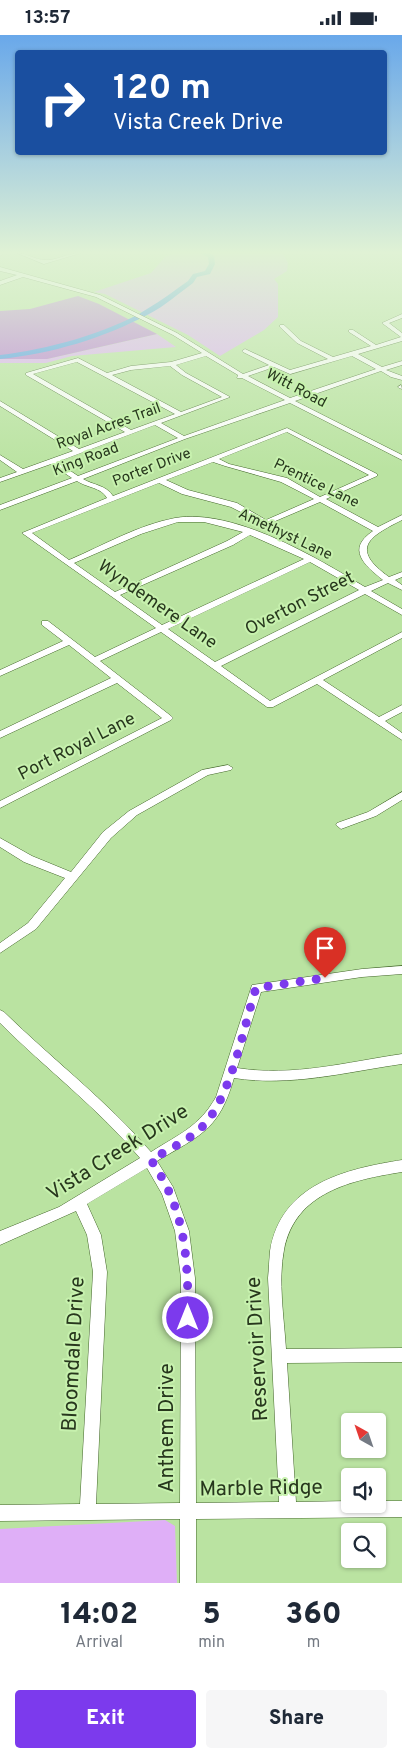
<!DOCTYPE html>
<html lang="en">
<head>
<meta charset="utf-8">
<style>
	body { margin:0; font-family:Overpass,sans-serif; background:#f6f6f7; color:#1f2937; height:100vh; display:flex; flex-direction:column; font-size:19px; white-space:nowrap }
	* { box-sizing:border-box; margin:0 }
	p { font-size:16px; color:#747a83 }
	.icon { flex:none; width:28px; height:28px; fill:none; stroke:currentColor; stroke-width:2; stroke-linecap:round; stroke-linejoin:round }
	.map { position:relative; height:1548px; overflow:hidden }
	.drawer { display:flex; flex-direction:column; background:#fff; flex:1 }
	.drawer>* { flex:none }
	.banner { position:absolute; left:15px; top:15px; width:372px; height:105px; border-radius:5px; box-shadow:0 1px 4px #0004; background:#1a4fa0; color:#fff; overflow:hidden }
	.needle { width:32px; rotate:320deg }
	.tools { position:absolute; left:341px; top:1378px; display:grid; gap:10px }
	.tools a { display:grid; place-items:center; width:45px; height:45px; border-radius:5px; background:#fff; box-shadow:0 1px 4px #0004; font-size:25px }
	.pin { position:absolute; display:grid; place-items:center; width:42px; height:42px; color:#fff; margin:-51px -21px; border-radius:50% 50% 50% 0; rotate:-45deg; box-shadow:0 0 5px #0007 }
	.pin .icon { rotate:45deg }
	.me { position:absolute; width:55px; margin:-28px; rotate:0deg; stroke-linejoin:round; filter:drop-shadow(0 0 4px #0008) }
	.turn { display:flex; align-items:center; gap:18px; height:105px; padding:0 15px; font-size:22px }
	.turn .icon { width:65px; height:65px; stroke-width:2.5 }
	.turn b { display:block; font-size:35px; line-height:42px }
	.eta { display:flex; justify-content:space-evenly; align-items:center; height:85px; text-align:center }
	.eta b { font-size:30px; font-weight:800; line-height:35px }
	.button { display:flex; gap:10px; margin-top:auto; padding:10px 15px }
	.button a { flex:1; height:58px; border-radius:5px; background:#7c3aed; color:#fff; font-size:20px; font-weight:800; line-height:58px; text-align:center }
	.button a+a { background:#f6f6f7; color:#1f2937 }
	.status { display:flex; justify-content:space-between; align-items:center; height:35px; padding:0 25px; background:#fff; direction:ltr }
	.status svg { height:14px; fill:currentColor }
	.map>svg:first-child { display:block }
	.green { fill:#dfaff7 }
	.forest { fill:#ba79d8 }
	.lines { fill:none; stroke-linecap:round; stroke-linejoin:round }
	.river { fill:#4b96ee; fill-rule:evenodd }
	.minor-casing { stroke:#43662a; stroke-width:1 }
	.minor { fill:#fff; fill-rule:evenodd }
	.route { stroke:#7c3aed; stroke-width:9; stroke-dasharray:0 16.2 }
	.labels { text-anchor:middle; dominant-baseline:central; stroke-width:4; stroke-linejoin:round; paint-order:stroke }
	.far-street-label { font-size:15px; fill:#27371d; stroke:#c7f1ae }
	.street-label { font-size:18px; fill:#27371d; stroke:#c7f1ae }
	.near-street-label { font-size:21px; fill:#27371d; stroke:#c7f1ae }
</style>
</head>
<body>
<div class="status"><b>13:57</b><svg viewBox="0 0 49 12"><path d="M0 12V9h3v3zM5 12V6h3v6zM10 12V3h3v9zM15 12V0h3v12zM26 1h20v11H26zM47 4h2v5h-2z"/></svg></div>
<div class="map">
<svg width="402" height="1548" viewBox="0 0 402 1548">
	<rect width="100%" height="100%" fill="#bae3a1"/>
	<!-- green -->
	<g class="green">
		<path d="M176 218H287L283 219 288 228 287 236 274 244 278 249V282L264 295 220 321 188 300 105 259 94 257 151 238 165 222Z"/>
		<path d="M157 299 176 312 72 321 46 328H0V324H47Z"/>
		<path d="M165 1485 175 1491 177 1548H0V1494Z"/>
	</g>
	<!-- forest -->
	<path class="forest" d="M78 261 99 269 157 299 47 324H0V276L30 274Z"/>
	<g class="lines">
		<!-- river -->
		<path class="river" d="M200 218H210L214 221 215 229 210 239 197 242 193 248C179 258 165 271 149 279 104 303 51 319 0 324V320C45 315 109 298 147 274 161 266 175 255 188 246L193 239 205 236 209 229 208 222Z"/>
		<!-- minor casing -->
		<g class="minor-casing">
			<g id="minor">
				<path d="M0 218H4L0 221Z"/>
				<path d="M17 218C27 218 35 225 45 225 55 226 68 218 81 218L44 229Z"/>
				<path d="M0 232 100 260 177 298 243 339 269 330 243 317 242 316 245 314 290 335 328 324 297 308 280 292V290H284L301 306 333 322 371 311 349 297V295H353L376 310 401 302 382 288 402 279V283L389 288 402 298V306L358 319 382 332 402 326V330L386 335 402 341V345L391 342 381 336 295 366 402 420V425L290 368 185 404 83 444C93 450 106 450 113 461L287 393 377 439V441L326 464 378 492 402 480V485C368 502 350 514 389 542L402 537V542L395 545 402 550V555L388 548 371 556 402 574V580L365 559 221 631 270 666 402 597V603L323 645 379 682 402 670V677L385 686 402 698V705L317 649 273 672H267L161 597 100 626 171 681 173 683 171 685 0 773V766L162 683 117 648 0 703V696L111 643 69 610 0 641V635L63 606 42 590V586H48L95 622 156 593 22 498 107 463C101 452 87 453 77 446L0 475V470L72 443 51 429 0 447V443L17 437 0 425V420L23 434 73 416 0 371V366L79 414 125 397 26 340V338L78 323 107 338 131 331 171 327 202 318 173 300 96 262 23 242 0 250V246L17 240 0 236ZM206 321 238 340 237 343H242L285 365 184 401 161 388 230 362 186 338 176 330ZM352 321 376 334 290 363 248 341 274 332 290 339ZM77 327 175 379 131 395 33 339ZM170 331 182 340 222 362 181 377 112 340 131 335ZM155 390 178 403 78 441 57 427ZM287 397 369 440 320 462 287 443 229 429 219 424ZM213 427 225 431 281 447 314 464 266 485 237 468 188 455 166 445ZM159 448 182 459 231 472 266 490 320 467 373 496C346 514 364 530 383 545L365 552C317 523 234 473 175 483 138 490 104 510 69 525L32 498ZM178 487H204L243 497 227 506 115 557 74 528 141 499ZM250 500 304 524 162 590 120 560 233 510ZM310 527 359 555 215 627 168 594Z"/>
				<path d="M401 350 402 354 399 353 398 352Z"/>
				<path d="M228 730 233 733 231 735 208 740 137 780 111 803 36 894 0 918V908L28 888 65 843 24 827 0 812V803L32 821 71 837 103 797 129 776 202 735Z"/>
				<path d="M402 757V765L376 781 341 794 336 790 337 788 368 777Z"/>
				<path d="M402 931V939L362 942 261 957 237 1033C293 1042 347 1027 402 1019V1029C346 1037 291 1052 234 1043 219 1095 201 1100 157 1126L173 1152 189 1196 195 1243 196 1468 279 1467 268 1243C269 1234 269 1225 270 1216 281 1149 345 1134 402 1125V1137C352 1145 295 1157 284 1215 278 1246 284 1282 286 1314L402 1313V1327L287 1328 296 1467 350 1466V1469H378V1466H402V1482L196 1484V1548H180V1484L0 1486V1470L80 1469 93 1237 87 1200 76 1176 0 1210V1196L59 1172 140 1123C98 1073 46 1034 0 988V975L4 977C52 1024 106 1065 151 1117 179 1099 199 1092 216 1062L252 950 362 934ZM147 1133 162 1159 175 1196 181 1243 180 1468 96 1469 107 1237 101 1200 87 1169Z"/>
			</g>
		</g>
		<!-- minor -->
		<use href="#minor" class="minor"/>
	</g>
	<!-- sky -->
	<linearGradient id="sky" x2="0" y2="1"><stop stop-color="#69a8ea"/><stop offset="0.5" stop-color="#e0f2d5"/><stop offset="1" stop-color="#e0f2d5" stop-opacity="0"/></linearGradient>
	<rect width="402" height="435" fill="url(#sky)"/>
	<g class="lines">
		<!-- route -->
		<path class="route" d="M188 1283C188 1223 186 1176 151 1125 167 1115 186 1107 200 1094 231 1065 243 994 256 953L325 943"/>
	</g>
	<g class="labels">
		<!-- far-street labels -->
		<g class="far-street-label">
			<text transform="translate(296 354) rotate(28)">Witt Road</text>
			<text transform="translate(109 392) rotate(-20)">Royal Acres Trail</text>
			<text transform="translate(86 425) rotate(-21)">King Road</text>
			<text transform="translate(152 433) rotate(-21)">Porter Drive</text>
			<text transform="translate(316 449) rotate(26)">Prentice Lane</text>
			<text transform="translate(285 500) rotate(25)">Amethyst Lane</text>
		</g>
		<!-- street labels -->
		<g class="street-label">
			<text transform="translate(300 569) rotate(-27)">Overton Street</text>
			<text transform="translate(157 570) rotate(35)">Wyndemere Lane</text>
			<text transform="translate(77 712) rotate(-27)">Port Royal Lane</text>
		</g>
		<!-- near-street labels -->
		<g class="near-street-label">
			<text transform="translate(118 1118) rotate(-32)">Vista Creek Drive</text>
			<text transform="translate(258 1314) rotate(-93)">Reservoir Drive</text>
			<text transform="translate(74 1319) rotate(-87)">Bloomdale Drive</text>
			<text transform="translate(167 1393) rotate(-90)">Anthem Drive</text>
			<text transform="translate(261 1454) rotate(-1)">Marble Ridge</text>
		</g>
	</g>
</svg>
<div class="tools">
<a><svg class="needle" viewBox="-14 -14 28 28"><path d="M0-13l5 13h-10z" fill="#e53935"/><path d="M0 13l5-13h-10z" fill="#747a83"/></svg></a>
<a><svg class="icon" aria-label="sound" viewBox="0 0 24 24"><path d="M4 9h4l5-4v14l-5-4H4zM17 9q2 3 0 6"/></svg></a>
<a><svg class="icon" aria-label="search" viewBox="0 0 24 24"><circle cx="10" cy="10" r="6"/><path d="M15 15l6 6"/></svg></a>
</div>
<div class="pin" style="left:325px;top:943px;background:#d93025"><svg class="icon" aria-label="arrive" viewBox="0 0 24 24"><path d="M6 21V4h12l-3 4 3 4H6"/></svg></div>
<svg class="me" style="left:188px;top:1283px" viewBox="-20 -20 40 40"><circle r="17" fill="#7c3aed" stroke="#fff" stroke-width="3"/><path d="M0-11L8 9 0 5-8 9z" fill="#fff"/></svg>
<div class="banner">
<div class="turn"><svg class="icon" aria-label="right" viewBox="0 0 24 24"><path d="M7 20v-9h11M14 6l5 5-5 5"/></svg><div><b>120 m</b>Vista Creek Drive</div></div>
</div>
</div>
<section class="drawer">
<div class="eta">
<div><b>14:02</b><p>Arrival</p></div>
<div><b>5</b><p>min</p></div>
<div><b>360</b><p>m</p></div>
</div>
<div class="button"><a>Exit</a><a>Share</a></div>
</section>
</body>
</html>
